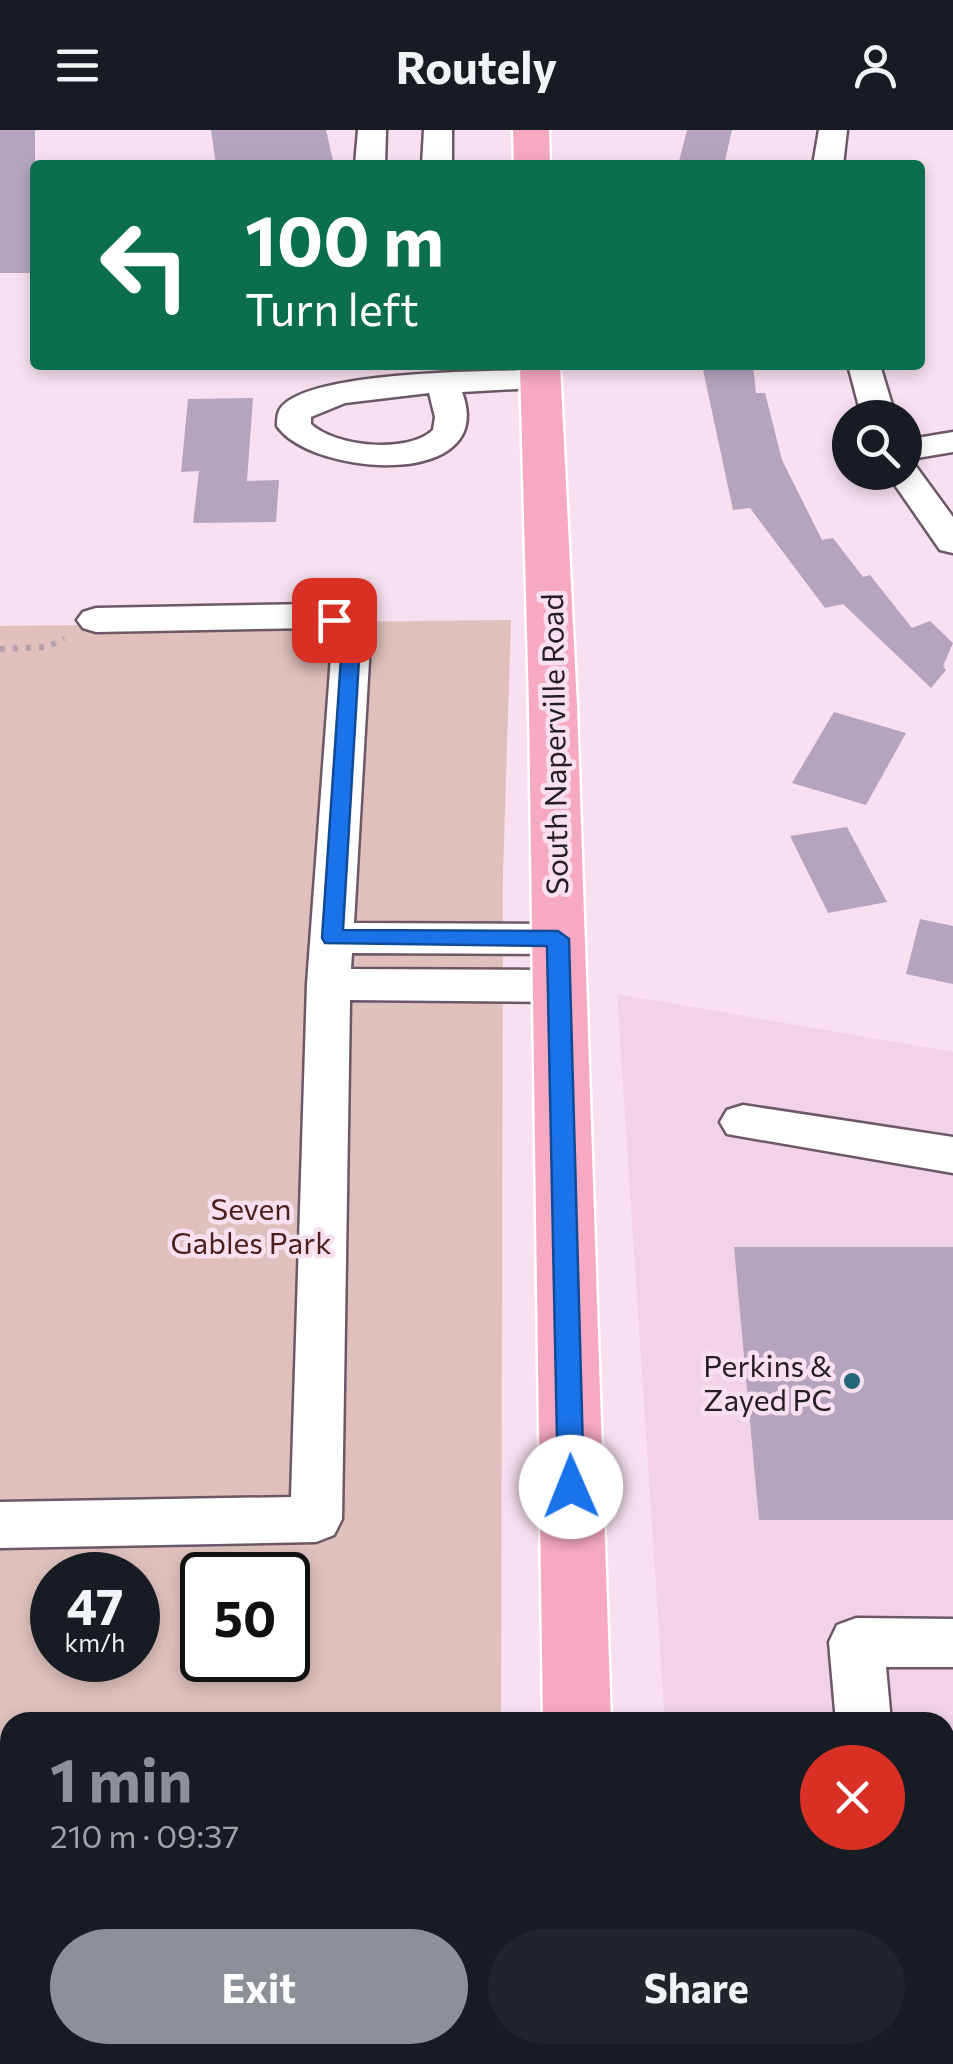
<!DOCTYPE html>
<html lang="en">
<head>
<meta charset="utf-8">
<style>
	body { margin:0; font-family:Commissioner,sans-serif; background:#20242c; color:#f1f3f6; height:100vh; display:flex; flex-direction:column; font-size:38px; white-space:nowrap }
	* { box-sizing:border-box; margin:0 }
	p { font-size:32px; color:#9ea1a6 }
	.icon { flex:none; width:55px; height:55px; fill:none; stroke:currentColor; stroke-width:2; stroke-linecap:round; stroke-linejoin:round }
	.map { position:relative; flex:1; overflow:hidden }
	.panel { position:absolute; left:0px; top:1582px; width:955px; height:352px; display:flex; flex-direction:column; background:#171b24; border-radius:30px 30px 0 0; box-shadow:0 5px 15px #0003 }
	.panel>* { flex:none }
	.hud { position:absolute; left:30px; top:30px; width:895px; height:210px; border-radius:10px; box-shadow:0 5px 15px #0003; background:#0b6e4f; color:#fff; overflow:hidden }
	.controls { position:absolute; left:832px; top:270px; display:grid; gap:20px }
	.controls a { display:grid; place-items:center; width:90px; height:90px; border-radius:50%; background:#171b24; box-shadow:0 5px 15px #0003; font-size:50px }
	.speed { position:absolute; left:30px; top:1422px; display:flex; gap:20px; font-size:50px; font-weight:700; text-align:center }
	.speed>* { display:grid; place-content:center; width:130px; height:130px; border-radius:50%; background:#171b24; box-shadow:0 5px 15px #0003; line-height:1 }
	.speed small { font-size:25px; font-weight:400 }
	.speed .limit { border:5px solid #111; border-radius:15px; background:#fff; color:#111 }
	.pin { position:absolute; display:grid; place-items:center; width:85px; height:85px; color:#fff; margin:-42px; border-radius:20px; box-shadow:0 5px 15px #0006 }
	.me { position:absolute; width:110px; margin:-55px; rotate:359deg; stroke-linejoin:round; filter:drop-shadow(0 0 8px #0008) }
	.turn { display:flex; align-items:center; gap:35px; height:210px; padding:0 50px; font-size:45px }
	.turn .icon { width:130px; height:130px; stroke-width:2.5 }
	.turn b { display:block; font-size:70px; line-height:85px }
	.round { display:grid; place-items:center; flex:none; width:105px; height:105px; border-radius:52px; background:#20242c }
	.overview { display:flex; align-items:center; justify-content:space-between; height:170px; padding:0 50px }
	h1 { font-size:60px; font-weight:700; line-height:75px; color:#8c9099 }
	.primary-button { display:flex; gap:20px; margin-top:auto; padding:20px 50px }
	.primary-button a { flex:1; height:115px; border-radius:60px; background:#8c9099; color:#fff; font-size:40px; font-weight:700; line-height:115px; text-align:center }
	.primary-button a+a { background:#20242c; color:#f1f3f6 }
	header { display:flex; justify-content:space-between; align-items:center; height:130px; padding:0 50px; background:#171b24; font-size:45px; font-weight:700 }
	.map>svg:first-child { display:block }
	.built { fill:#f1d2e7 }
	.green { fill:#dfc0bc; fill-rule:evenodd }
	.building { fill:#b5a4be }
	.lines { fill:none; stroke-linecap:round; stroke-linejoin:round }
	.minor-casing { stroke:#6c5866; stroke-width:5 }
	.major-casing { stroke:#fff; stroke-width:5 }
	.path { stroke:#b5a2ae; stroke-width:6; stroke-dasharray:5 8; stroke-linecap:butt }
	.minor { fill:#fff; fill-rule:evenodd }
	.major { fill:#f7a9c2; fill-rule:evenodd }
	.route { fill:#1a73e8; stroke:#114b97; stroke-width:2.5 }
	.poi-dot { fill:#246779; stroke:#f8e0f0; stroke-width:4 }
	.labels { text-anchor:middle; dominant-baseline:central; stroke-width:9; stroke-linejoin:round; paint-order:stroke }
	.street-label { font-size:30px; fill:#251d23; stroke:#f8e0f0 }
	.park-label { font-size:30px; fill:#4e1e1b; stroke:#f8e0f0 }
	.poi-label { font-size:30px; fill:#251d23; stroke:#f8e0f0; text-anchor:end }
</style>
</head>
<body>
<header><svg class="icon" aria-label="menu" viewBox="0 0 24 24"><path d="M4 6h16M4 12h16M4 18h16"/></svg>Routely<svg class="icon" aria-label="person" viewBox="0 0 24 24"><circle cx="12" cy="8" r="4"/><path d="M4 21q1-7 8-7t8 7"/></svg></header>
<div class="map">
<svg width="953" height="1934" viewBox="0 0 953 1934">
	<rect width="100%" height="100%" fill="#f8e0f0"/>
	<!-- built -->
	<path class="built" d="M617 864 953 922V1934H687V1925H945V1592H665Z"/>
	<!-- green -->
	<path class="green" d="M511 490 503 744 501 1592H10V1662H0V496ZM52 1445H138V1530H52ZM202 1445H288V1530H202Z"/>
	<!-- building -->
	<g class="building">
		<rect x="0" y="0" width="35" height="143"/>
		<path d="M211 0H326L334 35H216Z"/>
		<path d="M687 0H732L724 35H678Z"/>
		<path d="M702 235H753L756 263H765L782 330 822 410 833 408 863 447 870 445 912 498 930 491 953 513 943 536 946 540 931 558 843 474 825 478 750 378 733 380Z"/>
		<path d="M253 268 247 351 279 350 276 392 193 393 199 341 181 342 188 269Z"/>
		<path d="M834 582 906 603 866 675 792 653Z"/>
		<path d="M847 697 887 772 828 783 790 706Z"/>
		<path d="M920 789 953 796V854L906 844Z"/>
		<path d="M734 1117H953V1390H759Z"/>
	</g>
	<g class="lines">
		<!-- minor casing -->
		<g class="minor-casing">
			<g id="minor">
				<path d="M358 0H386L385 35H355Z"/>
				<path d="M424 0H452V35H422Z"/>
				<path d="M819 0H847L843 35H813Z"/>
				<path d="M848 235H880L896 288H862Z"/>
				<path d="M541 240 553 243 558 250 553 257 462 262C499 360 312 347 277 296 277 291 277 285 279 281 298 240 497 241 541 240ZM429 263 435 287 433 300C408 324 336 317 311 294V287L345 273Z"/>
				<path d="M953 302V322L905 330V310Z"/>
				<path d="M905 332 915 335 953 387V423L940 420 886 342H905Z"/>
				<path d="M314 474 348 482 370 513 354 793 558 794 573 798 579 809 573 820 558 824 352 823 351 839 559 840 574 845 581 856 574 867 559 872 350 870 342 1389 334 1405 316 1412 0 1418V1372L291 1367 307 854 332 513 323 499 314 498 96 502 83 498 77 490 83 482 96 478Z"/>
				<path d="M743 975 953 1007V1043L727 1004 720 992 727 980Z"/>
				<path d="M856 1488 953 1489V1537H886L891 1592H836L829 1512 837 1495Z"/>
				<path d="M945 1867 953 1868V1928L940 1925H945Z"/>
			</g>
		</g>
		<!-- major casing -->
		<g class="major-casing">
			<g id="major">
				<path d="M513 0H549L550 35H514Z"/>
				<path d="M520 235H560L577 576 611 1592H543L529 576Z"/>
				<path d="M548 1925H622L623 1934H549Z"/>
			</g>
		</g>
		<!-- path -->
		<path class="path" d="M0 519 48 517 64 508"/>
		<!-- minor -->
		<use href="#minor" class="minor"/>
		<!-- major -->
		<use href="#major" class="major"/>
	</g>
	<!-- route -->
	<path class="route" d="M334 484 341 486 360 512 343 800 558 801 569 809 584 1357 580 1365 571 1368 562 1365 558 1357 547 816 325 813 322 808 342 513 325 490Z"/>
	<!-- markers -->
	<circle class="poi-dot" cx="852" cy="1251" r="10"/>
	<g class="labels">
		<!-- street labels -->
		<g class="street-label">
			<text transform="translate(553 614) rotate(-91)">South Naperville Road</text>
		</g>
		<!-- park labels -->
		<g class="park-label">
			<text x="251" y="1077">Seven<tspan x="251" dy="34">Gables Park</tspan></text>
		</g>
		<!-- poi labels -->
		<g class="poi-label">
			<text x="832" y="1234">Perkins &amp;<tspan x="832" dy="34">Zayed PC</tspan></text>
		</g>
	</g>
</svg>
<div class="controls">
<a><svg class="icon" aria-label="search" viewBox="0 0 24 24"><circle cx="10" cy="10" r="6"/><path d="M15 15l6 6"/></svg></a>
</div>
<div class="speed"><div>47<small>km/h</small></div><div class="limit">50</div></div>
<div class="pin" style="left:334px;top:490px;background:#d93025"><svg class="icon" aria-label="arrive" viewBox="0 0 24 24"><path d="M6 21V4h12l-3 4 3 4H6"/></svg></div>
<svg class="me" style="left:571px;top:1357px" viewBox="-20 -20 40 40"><circle r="19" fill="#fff"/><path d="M0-13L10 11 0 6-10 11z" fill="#1a73e8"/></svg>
<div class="hud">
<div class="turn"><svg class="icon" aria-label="left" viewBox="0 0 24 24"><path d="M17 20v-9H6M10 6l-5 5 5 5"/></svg><div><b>100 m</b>Turn left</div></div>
</div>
<section class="panel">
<div class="overview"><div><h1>1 min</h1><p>210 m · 09:37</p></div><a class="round" style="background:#d93025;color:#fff"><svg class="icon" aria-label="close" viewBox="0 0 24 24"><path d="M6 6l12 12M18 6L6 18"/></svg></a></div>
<div class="primary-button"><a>Exit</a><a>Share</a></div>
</section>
</div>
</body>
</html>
